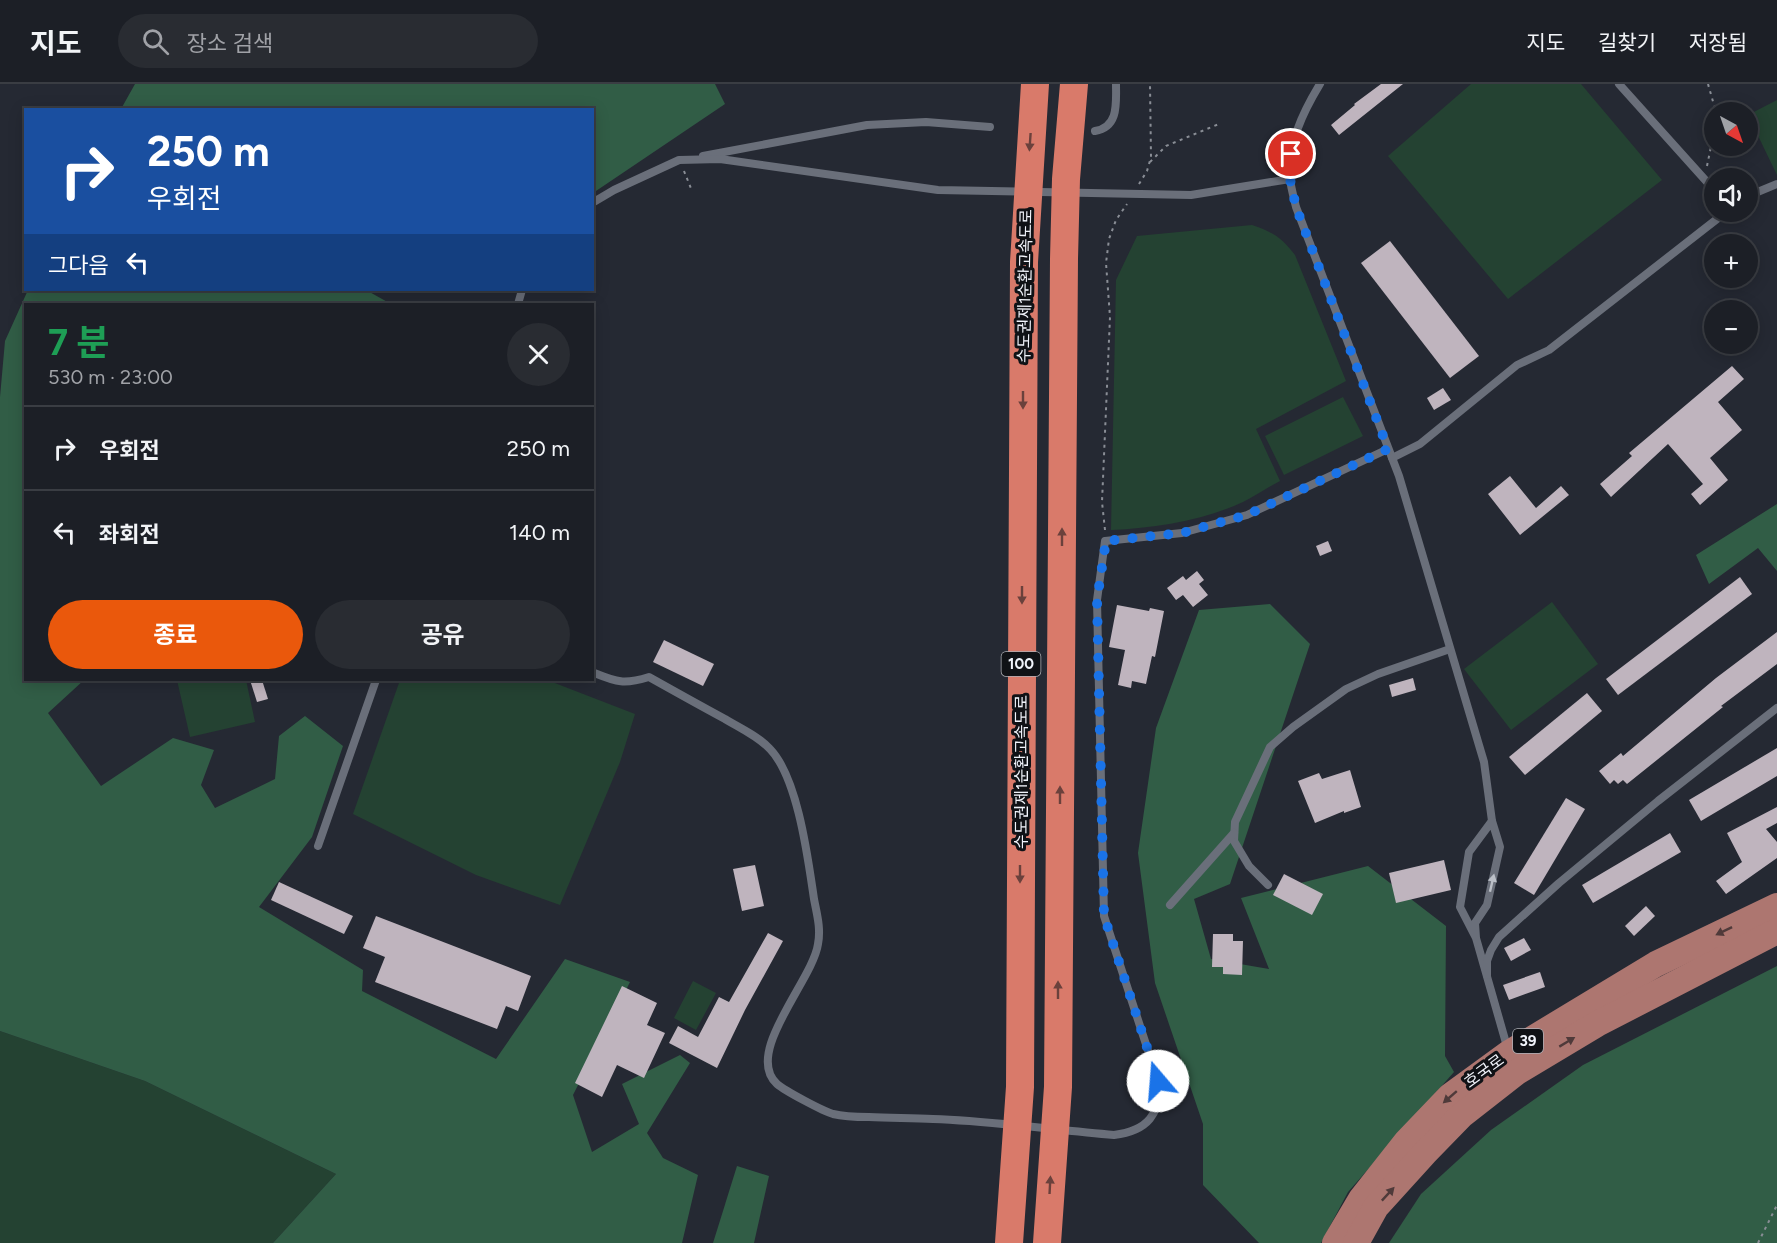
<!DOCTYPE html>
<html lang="ko">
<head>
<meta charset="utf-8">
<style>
	body { margin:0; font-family:Figtree,"Noto Sans KR",sans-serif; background:#292c32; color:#f1f3f6; height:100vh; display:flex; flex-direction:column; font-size:22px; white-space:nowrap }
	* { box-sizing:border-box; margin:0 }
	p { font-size:20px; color:#a0a2a7 }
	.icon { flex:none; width:33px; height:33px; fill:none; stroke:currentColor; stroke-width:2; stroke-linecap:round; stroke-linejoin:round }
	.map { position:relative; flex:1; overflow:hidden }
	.side { position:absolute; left:24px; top:219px; width:570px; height:378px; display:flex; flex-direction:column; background:#1c1f26; border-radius:0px; box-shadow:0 3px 15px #0003,0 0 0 2px #3a3d43 }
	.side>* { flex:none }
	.top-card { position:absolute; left:24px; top:24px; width:570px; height:183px; border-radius:0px; box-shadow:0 3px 15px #0003,0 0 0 2px #3a3d43; background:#1a4fa0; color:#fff; overflow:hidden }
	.needle { width:39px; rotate:140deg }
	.fabs { position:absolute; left:1704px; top:18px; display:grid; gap:12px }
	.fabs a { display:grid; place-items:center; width:54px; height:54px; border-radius:50%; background:#1c1f26; box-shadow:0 3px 15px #0003,0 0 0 2px #3a3d43; font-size:30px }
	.pin { position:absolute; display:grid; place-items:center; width:51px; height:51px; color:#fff; margin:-26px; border:3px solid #fff; border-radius:50%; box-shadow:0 2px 6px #0007 }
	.me { position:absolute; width:66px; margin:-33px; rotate:342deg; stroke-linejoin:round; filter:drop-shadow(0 0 4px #0008) }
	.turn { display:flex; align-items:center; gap:21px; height:126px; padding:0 24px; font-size:27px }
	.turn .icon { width:78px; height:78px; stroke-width:2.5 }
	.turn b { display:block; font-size:42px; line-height:51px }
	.then { display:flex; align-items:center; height:57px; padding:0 24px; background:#0003; gap:12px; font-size:22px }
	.round { display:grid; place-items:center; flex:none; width:63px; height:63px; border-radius:32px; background:#292c32 }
	.headline { display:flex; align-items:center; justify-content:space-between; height:102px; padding:0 24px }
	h1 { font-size:36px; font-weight:700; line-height:45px; color:#1e9e55 }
	.primary-button { display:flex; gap:12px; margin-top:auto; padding:12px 24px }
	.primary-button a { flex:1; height:69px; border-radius:36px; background:#ea580c; color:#fff; font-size:24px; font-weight:700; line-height:69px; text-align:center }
	.primary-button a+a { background:#292c32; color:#f1f3f6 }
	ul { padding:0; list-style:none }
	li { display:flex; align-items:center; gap:18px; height:84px; padding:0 24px; border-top:2px solid #3a3d43 }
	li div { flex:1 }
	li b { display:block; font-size:22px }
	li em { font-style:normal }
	header { display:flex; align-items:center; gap:36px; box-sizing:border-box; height:84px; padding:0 30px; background:#1c1f26; border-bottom:2px solid #3a3d43 }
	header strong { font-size:28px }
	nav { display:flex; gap:33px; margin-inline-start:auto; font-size:21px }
	.search { width:420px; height:54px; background:#292c32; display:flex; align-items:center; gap:15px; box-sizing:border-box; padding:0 21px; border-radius:33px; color:#a0a2a7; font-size:22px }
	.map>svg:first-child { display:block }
	.green { fill:#244232 }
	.forest { fill:#315d46 }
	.building { fill:#bfb4be }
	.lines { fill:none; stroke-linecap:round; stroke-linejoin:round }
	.path { stroke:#8a8e96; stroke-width:2; stroke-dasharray:3 4.5; stroke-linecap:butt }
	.lane { stroke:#6a6f7a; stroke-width:8 }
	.primary { stroke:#ad7670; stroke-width:26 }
	.highway { stroke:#d97a6a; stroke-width:28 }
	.oneway { fill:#6a413c }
	.oneway2 { fill:#bbbfc7 }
	.oneway3 { fill:#4f3a3a }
	.route { stroke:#1a73e8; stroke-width:10; stroke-dasharray:0 18 }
	.labels { text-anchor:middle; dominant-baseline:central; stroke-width:6; stroke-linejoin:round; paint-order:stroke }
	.shield { fill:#101216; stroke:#aeb0b6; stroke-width:1.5 }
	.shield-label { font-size:15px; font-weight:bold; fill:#f1f4fb }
	.street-label { font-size:16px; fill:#f1f4fb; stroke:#101216 }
</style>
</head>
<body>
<header>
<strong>지도</strong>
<div class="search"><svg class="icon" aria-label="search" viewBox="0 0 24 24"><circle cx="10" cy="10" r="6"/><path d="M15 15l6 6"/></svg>장소 검색</div>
<nav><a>지도</a><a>길찾기</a><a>저장됨</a></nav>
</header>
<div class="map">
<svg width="1777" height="1159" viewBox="0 0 1777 1159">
	<rect width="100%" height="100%" fill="#252933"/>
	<!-- green -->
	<g class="green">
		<path d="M1471 0H1581L1662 96 1508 215 1388 72Z"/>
		<path d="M1777 16V91L1748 31Z"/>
		<path d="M1252 141C1273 148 1282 154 1295 171L1346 297 1256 345 1280 397C1268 403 1256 412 1243 418 1202 437 1156 444 1111 446L1116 196 1137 152Z"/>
		<path d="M1343 313 1363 352 1284 391 1265 352Z"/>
		<path d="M1552 518 1598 580 1511 646 1464 585Z"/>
		<path d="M177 596H246L255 638 190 653Z"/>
		<path d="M400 596H547L635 630 620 678 560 821 476 791 353 730Z"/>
		<path d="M693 897 716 909 696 946 674 934Z"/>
		<path d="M0 947 145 997 336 1090 273 1159H0Z"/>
	</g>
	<!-- forest -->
	<g class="forest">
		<path d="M135 0H715L725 20 593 109 592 26 121 25Z"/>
		<path d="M28 206H366L391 220H26V596H84L48 629 101 702 173 654 214 666 201 701 215 724 275 695 279 652 305 632 343 662 312 753 259 823 363 886 362 907 496 975 565 875 630 898 573 1011 592 1068 639 1040 622 1000 680 971 690 979 647 1049 663 1074 698 1091 682 1159H273L336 1090 145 997 0 947V313L5 257Z"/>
		<path d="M1777 420V487L1758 464 1709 500 1696 471Z"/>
		<path d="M1270 520 1310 560 1230 800 1194 815 1211 875 1269 885 1241 814 1368 782 1446 842 1445 972 1454 988 1348 1108 1321 1159H1259L1203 1101V1040L1155 899 1138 769 1156 644 1199 526Z"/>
		<path d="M1777 882V1159H1389L1421 1110 1491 1046 1583 981Z"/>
		<path d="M737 1082 769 1092 754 1159H713Z"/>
	</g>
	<!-- building -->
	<g class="building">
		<path d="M1381 0H1403L1339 51 1331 41 1355 21 1354 20Z"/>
		<path d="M1390 157 1479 272 1450 294 1361 179Z"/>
		<path d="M1732 282 1744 295 1718 318 1742 346 1710 374 1728 396 1700 421 1691 410 1703 400 1668 360 1611 413 1600 400 1632 372 1629 369Z"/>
		<path d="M1443 304 1451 316 1434 326 1427 314Z"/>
		<path d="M1510 392 1536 424 1561 402 1569 411 1520 451 1488 410Z"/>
		<path d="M1328 457 1332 467 1320 472 1316 462Z"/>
		<path d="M1197 487 1204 496 1199 500 1208 511 1193 523 1183 511 1176 516 1167 504 1183 492 1186 496Z"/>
		<path d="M1740 493 1752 510 1618 611 1606 595Z"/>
		<path d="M1117 521 1149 527 1150 524 1164 527 1155 573 1152 572 1146 600 1132 597 1131 604 1118 601 1125 566 1109 563Z"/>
		<path d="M1777 548V580L1721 622 1723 623 1627 700 1623 696 1618 700 1614 696 1610 700 1599 687 1621 669 1623 672 1716 594Z"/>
		<path d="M664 556 714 580 703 602 653 578Z"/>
		<path d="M1413 594 1416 606 1392 613 1389 601Z"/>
		<path d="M250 596H262L268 615 257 618Z"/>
		<path d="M1587 609 1602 627 1525 691 1509 673Z"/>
		<path d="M1777 664V692L1701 737 1689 716Z"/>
		<path d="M1350 686 1361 723 1344 729V727L1315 739 1298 697 1319 689 1322 695Z"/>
		<path d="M1566 714 1585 725 1534 811 1514 799Z"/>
		<path d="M1777 723V739L1766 745 1777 758V774L1726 810 1716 797 1742 778 1727 749Z"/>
		<path d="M1670 749 1681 768 1593 819 1582 801Z"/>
		<path d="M1444 776 1451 806 1396 819 1389 789Z"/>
		<path d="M755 781 764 822 742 827 733 785Z"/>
		<path d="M1284 790 1323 810 1312 831 1273 811Z"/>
		<path d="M279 798 353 832 344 850 271 816Z"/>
		<path d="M1646 822 1655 832 1634 852 1625 842Z"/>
		<path d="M376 832 531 892 518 927 506 922 497 945 375 898 385 873 363 864Z"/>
		<path d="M768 849 783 857 745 926 717 984 669 959 678 942 698 953 719 913 729 918Z"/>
		<path d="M1213 850H1233V857H1243L1242 891 1223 890V883H1212Z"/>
		<path d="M1524 854 1531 866 1511 877 1504 864Z"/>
		<path d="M1540 888 1545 903 1509 916 1503 901Z"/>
		<path d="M622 902 657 919 647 941 665 949 644 994 617 981 602 1013 575 999Z"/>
	</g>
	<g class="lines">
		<!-- path -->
		<g class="path">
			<path d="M1708 0 1716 28"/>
			<path d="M1150 78 1166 62 1219 40"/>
			<path d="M1707 82 1714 48"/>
			<path d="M684 87 692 107"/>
			<path d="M1139 100 1147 87 1151 73 1150 0"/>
			<path d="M1105 446 1102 418 1110 233 1106 179 1109 155 1116 136 1127 120"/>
			<path d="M1758 1159 1777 1121"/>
		</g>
		<!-- lane -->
		<g class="lane">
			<path d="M1320 0C1303 28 1287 61 1290 95 1291 104 1294 114 1296 123L1399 392 1484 678 1492 737"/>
			<path d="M1619 0 1707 98 1714 102"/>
			<path d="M1095 47C1119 43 1116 19 1116 0"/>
			<path d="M703 72 867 41 926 38 990 43"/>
			<path d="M1748 112 1777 100"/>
			<path d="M592 119 614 106 679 76 720 75 938 106 1191 111 1290 95"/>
			<path d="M518 220 522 206"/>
			<path d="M1392 374 1420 360 1517 281 1549 266 1726 128"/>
			<path d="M592 588C617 598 623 601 649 593 674 607 699 621 725 635 740 644 758 652 770 665 798 694 808 775 814 815 817 831 821 844 818 860 813 896 743 969 777 1000 785 1007 823 1027 833 1030 845 1033 858 1033 869 1033 891 1034 912 1034 933 1035 993 1037 1054 1046 1114 1051 1147 1047 1162 1030 1158 997L1104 832 1097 516 1105 457 1182 449 1247 431 1388 365"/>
			<path d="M318 762 376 596"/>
			<path d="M1268 801 1249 782 1234 757 1235 738 1270 663 1293 643 1346 605 1378 590 1450 565"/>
			<path d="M1170 821 1234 749"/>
			<path d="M1476 854 1475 839 1487 821 1500 763 1492 737 1469 768 1460 823 1476 854 1508 966"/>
			<path d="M1487 891V877L1491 866 1499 853 1559 799 1658 717 1777 624"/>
		</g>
		<!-- primary -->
		<g class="primary">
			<path d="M1335 1159 1361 1115 1406 1058 1450 1012 1509 969 1656 880 1777 822"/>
			<path d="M1356 1159 1376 1123 1425 1069 1462 1031 1517 988 1597 940 1777 847"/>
		</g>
		<!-- highway -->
		<g class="highway">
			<path d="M1009 1159 1020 1003 1024 178 1035 0"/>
			<path d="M1047 1159 1058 1003 1064 175 1066 95 1074 0"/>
		</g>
	</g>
	<!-- one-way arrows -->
	<defs><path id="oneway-solid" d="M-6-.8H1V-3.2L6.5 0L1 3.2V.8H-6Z" transform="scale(1.5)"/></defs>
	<g class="oneway">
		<use href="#oneway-solid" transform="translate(1030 58) rotate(94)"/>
		<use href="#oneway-solid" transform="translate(1023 316) rotate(90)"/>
		<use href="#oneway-solid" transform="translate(1062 453) rotate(-90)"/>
		<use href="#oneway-solid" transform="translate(1022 511) rotate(90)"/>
		<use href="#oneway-solid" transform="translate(1060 711) rotate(-90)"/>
		<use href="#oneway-solid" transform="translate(1020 790) rotate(90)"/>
		<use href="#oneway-solid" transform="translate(1058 906) rotate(-90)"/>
		<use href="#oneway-solid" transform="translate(1050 1101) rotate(-87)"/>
	</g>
	<use class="oneway2" href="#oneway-solid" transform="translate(1492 799) rotate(-77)"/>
	<g class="oneway3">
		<use href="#oneway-solid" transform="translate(1724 847) rotate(154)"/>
		<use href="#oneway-solid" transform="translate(1567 958) rotate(-31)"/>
		<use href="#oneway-solid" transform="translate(1450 1013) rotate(139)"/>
		<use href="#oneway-solid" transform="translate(1388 1110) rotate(-47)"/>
	</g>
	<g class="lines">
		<!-- route -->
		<path class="route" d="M1158 997 1104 832 1097 516 1106 457 1182 449 1247 431 1388 365 1296 123 1290 95 1291 70"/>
	</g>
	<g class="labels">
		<!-- shield labels -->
		<g class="shield">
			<rect x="1001.5" y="568" width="39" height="24" rx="4.5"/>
			<rect x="1513" y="945" width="30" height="24" rx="4.5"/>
		</g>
		<g class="shield-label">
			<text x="1021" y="580">100</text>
			<text x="1528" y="957">39</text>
		</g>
		<!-- street labels -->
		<g class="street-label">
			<text transform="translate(1025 202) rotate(-89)">수도권제1순환고속도로</text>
			<text transform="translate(1021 688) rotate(-90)">수도권제1순환고속도로</text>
			<text transform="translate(1484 987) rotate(-36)">호국로</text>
		</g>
	</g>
</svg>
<div class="fabs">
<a><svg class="needle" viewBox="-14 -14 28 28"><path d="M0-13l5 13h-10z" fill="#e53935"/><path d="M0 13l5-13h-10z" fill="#a0a2a7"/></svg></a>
<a><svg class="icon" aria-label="sound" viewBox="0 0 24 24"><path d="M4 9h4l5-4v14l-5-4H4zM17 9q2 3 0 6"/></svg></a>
<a>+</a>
<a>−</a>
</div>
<div class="pin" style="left:1291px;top:70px;background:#d93025"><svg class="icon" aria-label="arrive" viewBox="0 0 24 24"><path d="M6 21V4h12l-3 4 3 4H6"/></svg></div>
<svg class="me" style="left:1158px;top:997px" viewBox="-20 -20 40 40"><circle r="19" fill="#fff"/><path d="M0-13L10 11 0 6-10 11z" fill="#1a73e8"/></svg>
<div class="top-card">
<div class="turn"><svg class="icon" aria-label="right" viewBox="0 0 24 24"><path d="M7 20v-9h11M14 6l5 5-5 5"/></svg><div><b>250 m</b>우회전</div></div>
<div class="then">그다음<svg class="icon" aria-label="left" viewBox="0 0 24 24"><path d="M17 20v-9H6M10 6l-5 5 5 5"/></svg></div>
</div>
<section class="side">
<div class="headline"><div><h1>7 분</h1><p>530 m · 23:00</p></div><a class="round"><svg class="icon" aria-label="close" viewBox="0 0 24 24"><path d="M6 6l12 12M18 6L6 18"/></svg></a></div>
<ul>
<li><svg class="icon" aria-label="right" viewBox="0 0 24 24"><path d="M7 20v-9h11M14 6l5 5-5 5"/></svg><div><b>우회전</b></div><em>250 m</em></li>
<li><svg class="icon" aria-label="left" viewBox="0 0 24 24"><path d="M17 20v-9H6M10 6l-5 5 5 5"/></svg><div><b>좌회전</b></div><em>140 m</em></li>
</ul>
<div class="primary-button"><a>종료</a><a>공유</a></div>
</section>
</div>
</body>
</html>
